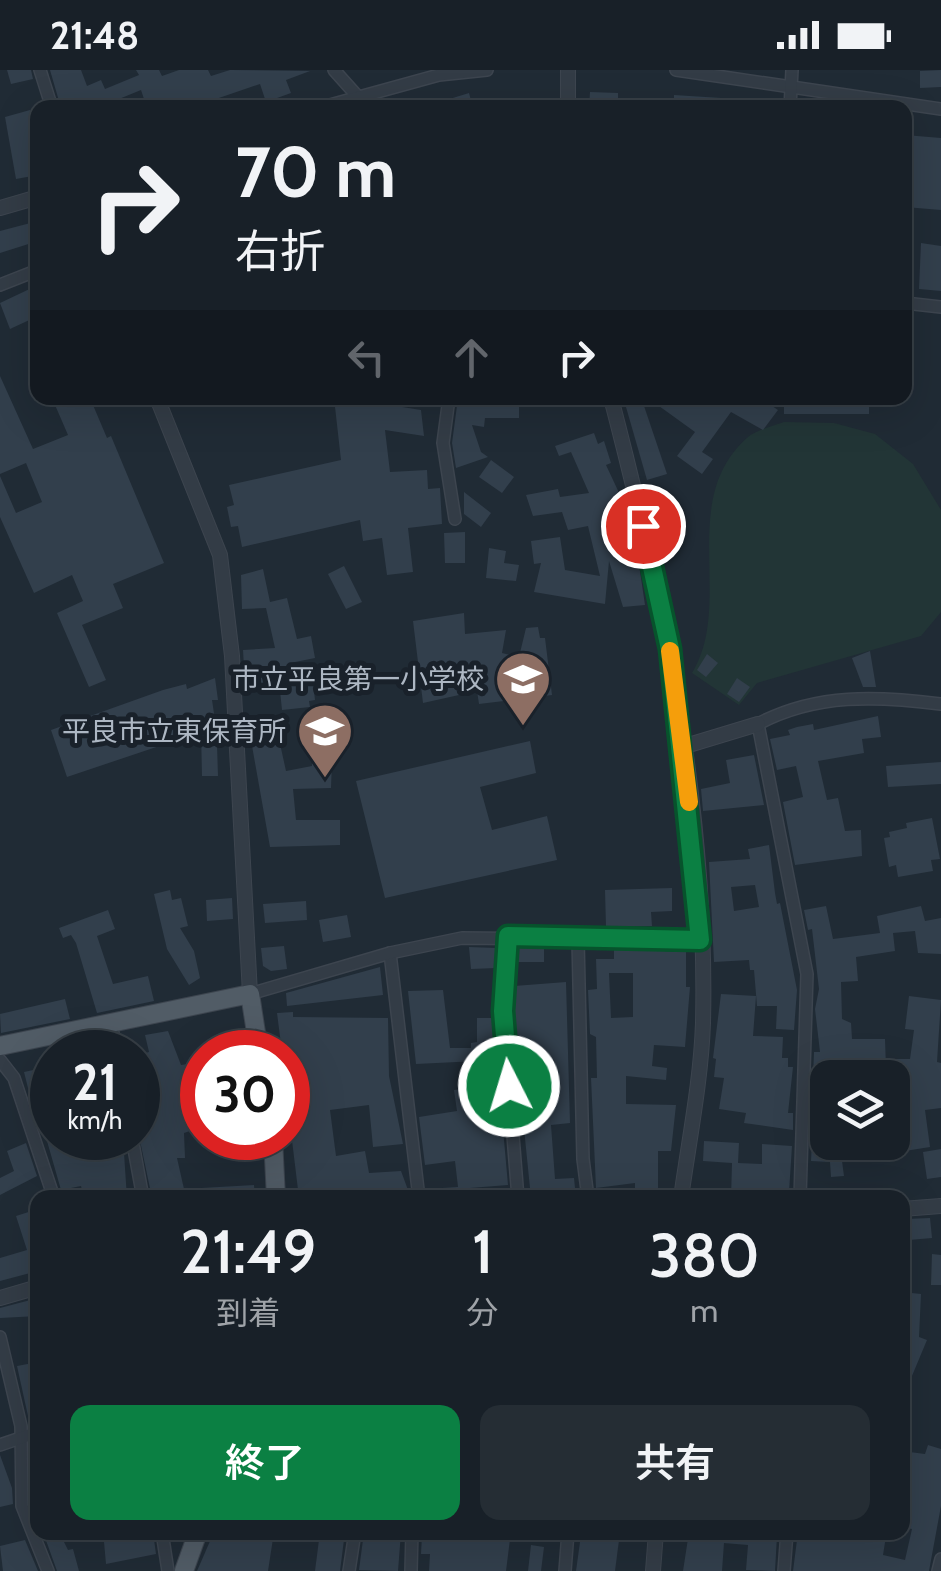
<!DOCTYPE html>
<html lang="ja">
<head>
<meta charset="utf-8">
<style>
	body { margin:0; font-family:Cabin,"Noto Sans JP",sans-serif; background:#252d34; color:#f1f3f6; height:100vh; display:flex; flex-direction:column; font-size:38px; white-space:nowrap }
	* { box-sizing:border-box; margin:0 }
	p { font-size:32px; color:#9fa3a8 }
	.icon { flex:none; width:55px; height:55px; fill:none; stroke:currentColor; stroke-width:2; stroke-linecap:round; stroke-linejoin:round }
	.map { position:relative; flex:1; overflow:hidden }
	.side { position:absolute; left:30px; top:1120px; width:880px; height:350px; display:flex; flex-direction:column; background:#182028; border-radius:20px; box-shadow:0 10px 40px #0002,0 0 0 2px #363e45 }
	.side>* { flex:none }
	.banner { position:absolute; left:30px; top:30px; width:882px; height:305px; border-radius:20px; box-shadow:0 10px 40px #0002,0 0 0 2px #363e45; background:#182028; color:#f1f3f6; overflow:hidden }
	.fabs { position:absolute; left:810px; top:990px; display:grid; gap:20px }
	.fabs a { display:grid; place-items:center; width:100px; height:100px; border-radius:20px; background:#182028; box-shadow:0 10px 40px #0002,0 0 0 2px #363e45; font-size:50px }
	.speed { position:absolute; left:30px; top:960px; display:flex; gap:20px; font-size:50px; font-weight:700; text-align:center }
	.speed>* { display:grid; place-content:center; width:130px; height:130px; border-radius:50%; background:#182028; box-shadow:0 10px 40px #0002,0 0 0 2px #363e45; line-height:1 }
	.speed small { font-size:25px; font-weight:400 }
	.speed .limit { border:15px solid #d22; background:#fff; color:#111 }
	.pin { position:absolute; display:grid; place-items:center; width:85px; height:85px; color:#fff; margin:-42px; border:5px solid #fff; border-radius:50%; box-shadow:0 2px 10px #0007 }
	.me { position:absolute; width:110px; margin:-55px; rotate:355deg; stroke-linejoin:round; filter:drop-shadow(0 0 8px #0008) }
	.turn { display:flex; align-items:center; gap:35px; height:210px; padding:0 40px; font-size:45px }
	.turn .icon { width:130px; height:130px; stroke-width:2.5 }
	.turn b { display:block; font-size:70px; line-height:85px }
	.lanes { display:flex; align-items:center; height:95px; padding:0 40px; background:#0003; justify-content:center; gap:50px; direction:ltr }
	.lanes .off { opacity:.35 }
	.eta { display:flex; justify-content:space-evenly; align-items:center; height:170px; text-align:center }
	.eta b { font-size:60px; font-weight:600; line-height:70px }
	.action { display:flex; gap:20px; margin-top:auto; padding:20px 40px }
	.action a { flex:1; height:115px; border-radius:20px; background:#0b8043; color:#fff; font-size:40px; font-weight:600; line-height:115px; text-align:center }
	.action a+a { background:#252d34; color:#f1f3f6 }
	.status { display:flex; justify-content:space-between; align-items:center; height:70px; padding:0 50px; background:#182028; direction:ltr }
	.status svg { height:28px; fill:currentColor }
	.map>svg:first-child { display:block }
	.green { fill:#223536 }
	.building { fill:#323f4c; fill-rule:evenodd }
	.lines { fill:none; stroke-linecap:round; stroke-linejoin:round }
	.minor-casing { stroke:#3d454f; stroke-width:14 }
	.tertiary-casing { stroke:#3d454f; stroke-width:16 }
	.primary-casing { stroke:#3d454f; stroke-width:20 }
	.minor { stroke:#333c46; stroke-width:11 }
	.tertiary { stroke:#333c46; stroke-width:14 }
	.primary { stroke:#515c66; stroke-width:18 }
	.route-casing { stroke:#07532c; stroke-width:25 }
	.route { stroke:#0b8043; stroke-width:18 }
	.slow { stroke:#f59e0b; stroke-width:18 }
	.labels { text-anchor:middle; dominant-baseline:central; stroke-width:10; stroke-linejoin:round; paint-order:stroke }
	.poi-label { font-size:28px; fill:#adb7c3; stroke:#19212a; text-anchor:end }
</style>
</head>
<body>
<div class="status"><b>21:48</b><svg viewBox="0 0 49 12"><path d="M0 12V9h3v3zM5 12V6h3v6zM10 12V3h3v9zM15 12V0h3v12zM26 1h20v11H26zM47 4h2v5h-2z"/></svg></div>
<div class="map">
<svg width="941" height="1501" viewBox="0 0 941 1501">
	<rect width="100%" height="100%" fill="#202b35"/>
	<!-- green -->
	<path class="green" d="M784 352 834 353 875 364 913 394 941 440V542L921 566 757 613 739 635 692 603C735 532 676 430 748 367 757 360 773 356 784 352Z"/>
	<!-- building -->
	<g class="building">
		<path d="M7 0H31L33 9 11 14Z"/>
		<path d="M50 0H81L87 16 101 10 105 19 139 5 136 0H159L162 6 179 0H208L211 6 230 0 310 1 286 10 291 23 266 32 260 14 216 29 220 38H147L141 20 97 38H61Z"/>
		<path d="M941 0V17L920 18V1Z"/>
		<path d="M590 22 618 23V38H589Z"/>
		<path d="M469 23 473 38H431L430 35Z"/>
		<path d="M674 25 737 29 736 38H674Z"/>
		<path d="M30 40 38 67V105L16 109 5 47Z"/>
		<path d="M905 65 941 68V140L905 137Z"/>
		<path d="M38 151V171L0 183V161Z"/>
		<path d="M921 173 941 176V221L919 219Z"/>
		<path d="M38 215V246L10 259 0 233Z"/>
		<path d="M0 306 33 379 68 365 52 328H90L107 368 111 366 164 493 113 514 123 538 82 555 106 610 89 617 57 543 83 531 72 505 34 523 0 447V406L16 443 42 432 26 393 0 404Z"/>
		<path d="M334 328H382L383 334 421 340 424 366 385 360 390 402 427 400 428 419 440 418 442 454 408 458 413 502 387 505 382 468 363 471 360 450 242 477 238 456 231 457 227 437 234 435 229 415 341 390Z"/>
		<path d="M458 328 519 329V348H485L484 357 472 355 481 382 488 387 456 398 452 373Z"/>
		<path d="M665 328H760L778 340 763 360 731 342 702 382 713 389 702 404 677 386 695 362 659 336Z"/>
		<rect x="784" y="328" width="85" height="16"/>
		<path d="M643 333 667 404 647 410 626 337Z"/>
		<path d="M594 363 598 374 604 371 611 393 606 395 628 442 607 450 610 481H637L645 535 623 537 609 491 605 534 534 522 541 493 534 494 531 471 560 467 565 500 600 506 588 456 568 460 562 442 533 446 526 425 558 419 560 427 589 423 571 382 559 386 555 376Z"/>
		<path d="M491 390 514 407 502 423 479 407Z"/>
		<path d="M464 422 491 443 481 457 464 444Z"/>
		<path d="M465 462V493H445L444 463Z"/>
		<path d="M489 478 506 481 504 493 519 495 516 511 486 508Z"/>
		<path d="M344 496 362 532 346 539 328 504Z"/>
		<path d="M263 499 270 532 287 528 297 569 311 566 315 588 290 593 292 614 313 612 315 630 309 631 310 637 282 640 279 611 245 614 243 580 275 578 266 538 242 539 241 505Z"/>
		<path d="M464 543 465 564 506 560 502 583 519 587 526 558 538 557 540 568H545L552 625 479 634 477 621 423 633 413 551Z"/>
		<path d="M870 581 876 617H863L852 588Z"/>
		<path d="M707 584 718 593 706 607 697 600Z"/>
		<path d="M215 608 218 630H212L215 650 207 652 211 675H217L218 706H202L201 662 67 707 51 660 163 620 186 614 187 619Z"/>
		<path d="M737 608 750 617 739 632 727 624Z"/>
		<path d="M878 646 881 667 862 669 864 683 818 691 827 730 838 728 845 761 861 760 862 786 795 795 783 732 803 727 796 696 777 700 770 669 790 665 788 660 797 657 813 654 814 660Z"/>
		<path d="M275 651 286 701 312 696V691H332L331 718 293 719 296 750H340V775L270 777 249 659Z"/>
		<path d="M530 671 536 703 480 717 492 760 547 746 557 790 385 828 356 711Z"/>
		<path d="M754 685 764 735 703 741 701 719 730 713 726 690Z"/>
		<path d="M941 692V714L888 717 886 696Z"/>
		<path d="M932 748 940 789 931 790 933 801 898 807 896 795 889 797 884 768 890 767 889 762 907 758 906 753Z"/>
		<path d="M769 775 775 823 777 834 780 833 797 920 794 960 776 959 777 936H757L754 900H750L749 890 714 892 709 792 750 789 748 779ZM755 815 759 837 734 841 731 817Z"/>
		<path d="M672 818V841L651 842 652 856 606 857 605 820Z"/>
		<path d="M170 820 172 830 181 828 188 856 180 858 194 881 200 908 189 915 167 879 154 824Z"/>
		<path d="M232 828 233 849 207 851 206 830Z"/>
		<path d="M306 831 307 850 265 853 263 834Z"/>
		<path d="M826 836 833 869 880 863 877 846 921 836 925 851 941 848V884L918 883 915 861 893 863 895 881 856 887 858 911 841 912 842 949 851 953 852 969H885L886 998 828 1004V1033H812L814 982H820L815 939 819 919 812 859 808 860 804 840Z"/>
		<path d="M108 840 115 859 97 866 113 914 148 906 154 931 97 943 76 873 71 865 63 868 59 858Z"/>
		<path d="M347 845 351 867 323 872 319 850Z"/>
		<path d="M284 876 287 899 271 901 263 896 261 878Z"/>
		<path d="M469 877 496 878V898L471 899Z"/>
		<path d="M517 878H544V892H516Z"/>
		<path d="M614 879 686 882V917H690L685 977 654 975 652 996 667 998 666 1010 626 1006V1034L676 1035 671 1081H658V1118H635V1113L596 1118 591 1008H597L596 967 590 964 588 920 597 919 596 889H614ZM609 903H633V947L611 948Z"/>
		<path d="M380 897 383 925 287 936 286 923Z"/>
		<path d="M566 912 570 1053 551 1055 555 1109 574 1108 576 1128H531L513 949 514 916Z"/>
		<path d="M443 920 450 978H471V973L477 972V948H494L498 990 416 994 408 921Z"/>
		<path d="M721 924 756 926 753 966 783 967 782 988H788V997H793L788 1043H793V1060L744 1053 746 1043 719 1039 724 1008 714 1007 716 989 713 988Z"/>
		<path d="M909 926 941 930 937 992 941 993V1038L925 1040 930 1077 842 1091 844 1106 831 1107 830 1092 811 1091 812 1071 892 1072V1057L904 1055 902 1021 892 1022V989H910L914 960 905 959Z"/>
		<path d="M65 929 70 949 1 963 0 944Z"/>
		<path d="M293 942V947L388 948 389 1006 403 1074 373 1077 369 1035 330 1040 336 1086 365 1081 369 1103 401 1101 408 1120 299 1128 291 1062 298 1061 288 982H282L277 943Z"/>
		<path d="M168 961 181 995 202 992V1057L184 1063 185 1088H177L184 1119 254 1115 255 1128H152L138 1061V985L149 982 145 965Z"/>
		<path d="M52 996V1021L30 1026 24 1002Z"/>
		<path d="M499 1014 508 1115 470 1118 471 1128H428L427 1119 458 1117 455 1091 425 1095 419 1047 457 1041 454 1020Z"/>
		<path d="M52 1047V1068H123L127 1128H100L99 1120 83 1124 81 1116 61 1120 41 1050Z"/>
		<path d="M704 1071 739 1073 738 1093 762 1094V1074L792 1076 789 1122 760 1120V1128H731L732 1093 703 1091Z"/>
		<path d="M26 1073 37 1106 0 1125V1108L14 1101 7 1081Z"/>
		<path d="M941 1079V1107L927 1109 923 1082Z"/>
		<path d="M38 1139V1206L34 1202 0 1211V1188L27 1180 16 1146Z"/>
		<path d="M930 1148 932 1168 909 1170 906 1149Z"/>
		<path d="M932 1184 941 1185V1215H931Z"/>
		<path d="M902 1222 921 1224 919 1267 927 1270 904 1325Z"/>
		<path d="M38 1228V1246L0 1248V1238Z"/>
		<path d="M38 1292V1353L30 1355 17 1296Z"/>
		<path d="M38 1372V1450L31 1434V1376Z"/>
		<path d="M928 1375 941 1379V1436L929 1501H793L798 1462 871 1470 872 1464 886 1466 883 1485 905 1490 912 1459 902 1457V1381L925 1384Z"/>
		<path d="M0 1385 12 1418 13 1434 0 1437Z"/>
		<path d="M43 1462H59L68 1480 73 1479 79 1501H57Z"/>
		<path d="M153 1462 156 1484 106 1494 104 1472H111V1467Z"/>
		<path d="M214 1462H274L268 1501H197Z"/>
		<path d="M320 1462H345L340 1501H315Z"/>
		<path d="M364 1462H401L398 1501 359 1500Z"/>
		<path d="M472 1462H499V1468L510 1469 506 1501H429L430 1484H421L422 1465 472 1468Z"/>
		<path d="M689 1462 777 1466 775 1501 746 1500 748 1475 724 1473 722 1501H683Z"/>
		<path d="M581 1465 619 1470 615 1501H576Z"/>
		<path d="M25 1470 38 1501H3L0 1476Z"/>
		<path d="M531 1475 544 1477 541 1501H528Z"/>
	</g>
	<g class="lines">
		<!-- minor casing -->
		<g class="minor-casing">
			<g id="minor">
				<path d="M40 0 52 38"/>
				<path d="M334 0 368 38"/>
				<path d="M676 0 941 39"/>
				<path d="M319 38 439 5 487 0"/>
				<path d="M790 38 792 0"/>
				<path d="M0 215 38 200"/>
				<path d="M905 233 941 237"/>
				<path d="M449 328 443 373 455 449"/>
				<path d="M508 866 503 941 518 1128"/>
				<path d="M578 870 583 1089 588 1128"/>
				<path d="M390 883 419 1128"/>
				<path d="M250 924 390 883 462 868 700 870"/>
				<path d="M111 954 117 982"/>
				<path d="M0 990 14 1008 54 1128"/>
				<path d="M132 1068 143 1128"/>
				<path d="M800 1128 807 904 758 654C816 623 878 626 941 634"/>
				<path d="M0 1267 21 1356 22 1436 48 1501"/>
				<path d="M0 1375 38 1362"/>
				<path d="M162 1462 168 1501"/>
				<path d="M349 1501 355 1462"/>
				<path d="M411 1501 412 1462"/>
				<path d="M565 1501 568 1462"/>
				<path d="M784 1501 787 1462"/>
				<path d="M938 1501 941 1489"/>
			</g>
		</g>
		<!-- tertiary casing -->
		<g class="tertiary-casing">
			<g id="tertiary">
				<path d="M568 0V38"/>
				<path d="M0 138 38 127"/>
				<path d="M157 328 220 485 232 586 250 924"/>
				<path d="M611 328C664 531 708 742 703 953 701 1011 689 1070 681 1128"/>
				<path d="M682 677 758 654"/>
				<path d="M902 1139 941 1136"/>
				<path d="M0 1228 38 1217"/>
				<path d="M653 1501 656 1462"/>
			</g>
		</g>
		<!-- primary casing -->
		<g class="primary-casing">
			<g id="primary">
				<path d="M0 976 250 924 259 982"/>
				<path d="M273 1068 276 1128"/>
				<path d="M184 1501 198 1462"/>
			</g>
		</g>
		<!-- minor -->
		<use href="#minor" class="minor"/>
		<!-- tertiary -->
		<use href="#tertiary" class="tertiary"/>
		<!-- primary -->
		<use href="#primary" class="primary"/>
	</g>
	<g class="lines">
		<!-- route casing -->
		<g class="route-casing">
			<path id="route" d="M509 1016 503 941 508 866 700 870 670 579 643 456"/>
		</g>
		<!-- route -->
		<use href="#route" class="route"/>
		<!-- slow -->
		<path class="slow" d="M670 581 689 732"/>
	</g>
	<!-- icons -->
	<defs>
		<g id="school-pin" transform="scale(2.875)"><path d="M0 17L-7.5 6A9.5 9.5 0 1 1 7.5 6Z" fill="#8d6e63" stroke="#19212a"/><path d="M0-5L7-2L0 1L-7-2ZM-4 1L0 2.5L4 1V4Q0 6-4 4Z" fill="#fff"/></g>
	</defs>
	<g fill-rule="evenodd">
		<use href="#school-pin" x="523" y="609"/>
		<use href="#school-pin" x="325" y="661"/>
	</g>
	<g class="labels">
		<!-- poi labels -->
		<g class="poi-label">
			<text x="484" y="609">市立平良第一小学校</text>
			<text x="286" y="661">平良市立東保育所</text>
		</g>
	</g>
</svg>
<div class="fabs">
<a><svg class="icon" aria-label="layers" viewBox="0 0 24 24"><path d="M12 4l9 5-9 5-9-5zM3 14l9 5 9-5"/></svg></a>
</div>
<div class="speed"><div>21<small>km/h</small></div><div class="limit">30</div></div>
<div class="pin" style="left:643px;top:456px;background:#d93025"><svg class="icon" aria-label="arrive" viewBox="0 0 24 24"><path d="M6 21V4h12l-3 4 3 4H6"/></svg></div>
<svg class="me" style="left:509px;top:1016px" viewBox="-20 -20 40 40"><circle r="17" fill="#0b8043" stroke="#fff" stroke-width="3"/><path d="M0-11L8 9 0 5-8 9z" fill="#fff"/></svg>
<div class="banner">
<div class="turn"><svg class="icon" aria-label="right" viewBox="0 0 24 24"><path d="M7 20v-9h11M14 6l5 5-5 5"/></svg><div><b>70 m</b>右折</div></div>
<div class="lanes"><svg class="icon off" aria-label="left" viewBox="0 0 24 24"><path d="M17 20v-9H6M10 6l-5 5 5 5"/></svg><svg class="icon off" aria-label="ahead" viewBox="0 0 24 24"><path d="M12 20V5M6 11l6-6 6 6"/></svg><svg class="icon" aria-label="right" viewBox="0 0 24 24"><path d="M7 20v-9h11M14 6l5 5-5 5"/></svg></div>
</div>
<section class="side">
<div class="eta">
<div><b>21:49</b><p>到着</p></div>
<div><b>1</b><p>分</p></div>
<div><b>380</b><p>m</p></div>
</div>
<div class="action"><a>終了</a><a>共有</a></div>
</section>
</div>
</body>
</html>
